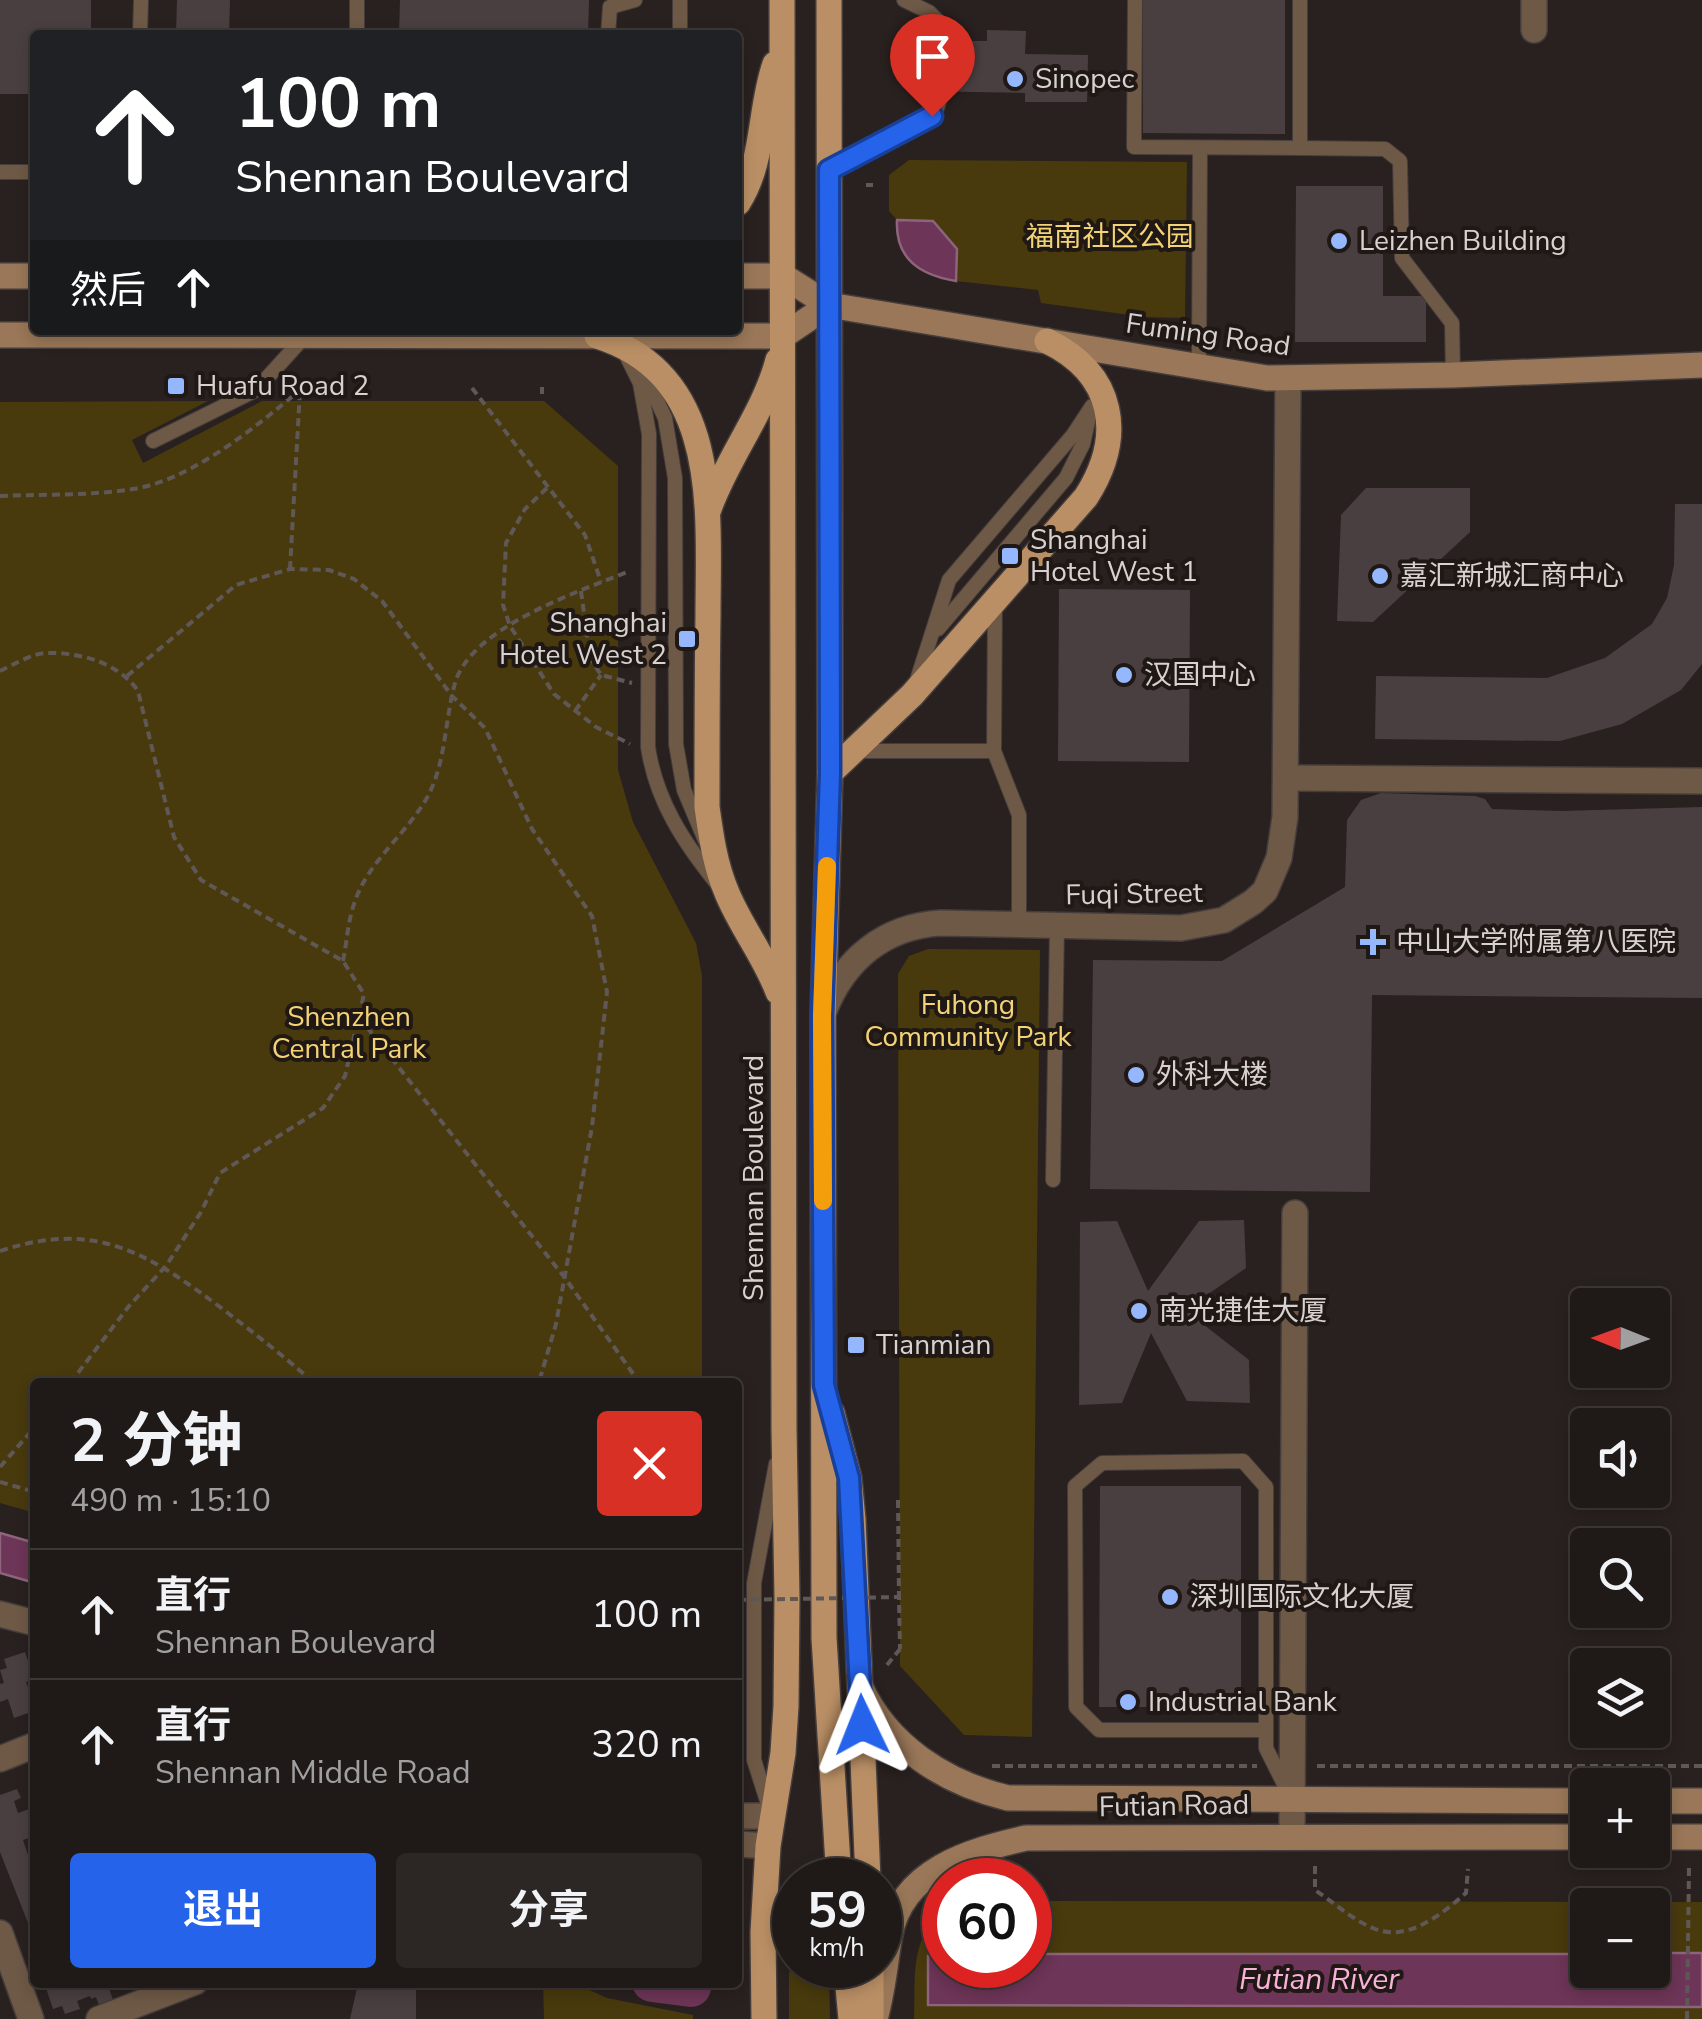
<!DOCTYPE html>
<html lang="zh">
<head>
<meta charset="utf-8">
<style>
	body { margin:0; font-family:"Nunito Sans","Noto Sans SC",sans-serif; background:#2c2624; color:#f1f3f6; height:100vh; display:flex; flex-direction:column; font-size:38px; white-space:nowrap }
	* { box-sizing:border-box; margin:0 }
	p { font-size:32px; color:#a1a0a1 }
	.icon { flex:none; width:55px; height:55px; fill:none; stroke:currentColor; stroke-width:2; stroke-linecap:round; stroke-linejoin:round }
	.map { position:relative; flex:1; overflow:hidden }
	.panel { position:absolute; left:30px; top:1378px; width:712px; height:610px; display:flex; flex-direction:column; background:#1f1917; border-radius:10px; box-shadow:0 5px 15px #0003,0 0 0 2px #3c3836 }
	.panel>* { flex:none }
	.hud { position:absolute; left:30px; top:30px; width:712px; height:305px; border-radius:10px; box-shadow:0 5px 15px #0003,0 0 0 2px #3c3836; background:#202124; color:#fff; overflow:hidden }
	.needle { width:65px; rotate:271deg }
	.controls { position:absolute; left:1570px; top:1288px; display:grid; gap:20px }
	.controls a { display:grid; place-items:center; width:100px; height:100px; border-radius:10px; background:#1f1917; box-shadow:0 5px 15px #0003,0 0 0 2px #3c3836; font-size:50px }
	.speed { position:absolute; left:772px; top:1858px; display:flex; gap:20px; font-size:50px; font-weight:700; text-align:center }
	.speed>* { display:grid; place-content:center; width:130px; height:130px; border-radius:50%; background:#1f1917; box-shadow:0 5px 15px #0003,0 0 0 2px #3c3836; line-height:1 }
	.speed small { font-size:25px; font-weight:400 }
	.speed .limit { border:15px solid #d22; background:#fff; color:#111 }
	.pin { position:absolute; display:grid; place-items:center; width:85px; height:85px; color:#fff; margin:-102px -42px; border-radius:50% 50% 50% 0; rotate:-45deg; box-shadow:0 0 10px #0007 }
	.pin .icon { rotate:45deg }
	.me { position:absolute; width:110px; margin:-55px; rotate:358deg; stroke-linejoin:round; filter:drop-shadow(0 0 8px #0008) }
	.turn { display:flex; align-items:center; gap:35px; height:210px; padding:0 40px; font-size:45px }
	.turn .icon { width:130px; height:130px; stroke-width:2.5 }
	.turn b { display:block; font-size:70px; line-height:85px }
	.then { display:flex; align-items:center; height:95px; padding:0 40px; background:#0003; gap:20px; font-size:38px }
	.round { display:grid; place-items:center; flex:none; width:105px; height:105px; border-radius:10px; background:#2c2624 }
	.head { display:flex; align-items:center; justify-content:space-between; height:170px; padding:0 40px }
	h1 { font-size:60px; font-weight:700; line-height:75px }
	.cta { display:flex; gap:20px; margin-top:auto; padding:20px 40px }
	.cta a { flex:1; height:115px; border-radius:10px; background:#2563eb; color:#fff; font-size:40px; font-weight:700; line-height:115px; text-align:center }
	.cta a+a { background:#2c2624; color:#f1f3f6 }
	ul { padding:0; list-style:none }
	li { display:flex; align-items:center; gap:30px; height:130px; padding:0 40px; border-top:2px solid #3c3836 }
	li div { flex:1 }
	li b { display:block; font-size:38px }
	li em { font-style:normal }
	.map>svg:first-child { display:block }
	.green { fill:#483a0d; fill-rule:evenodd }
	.water { fill:#6d3557; stroke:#8d647b; stroke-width:2.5 }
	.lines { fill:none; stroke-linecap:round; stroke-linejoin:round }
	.river { stroke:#6d3557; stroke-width:40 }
	.building { fill:#493f40 }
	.lane-casing { stroke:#453d3b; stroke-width:16 }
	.street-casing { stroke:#453d3b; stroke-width:28 }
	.secondary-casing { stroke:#453d3b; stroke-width:28 }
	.primary-casing { stroke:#453d3b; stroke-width:28 }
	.path { stroke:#605856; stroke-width:4; stroke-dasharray:8 5; stroke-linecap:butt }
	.lane { stroke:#6e5946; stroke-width:14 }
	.street { stroke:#6e5946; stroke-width:25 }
	.secondary { stroke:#997758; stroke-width:25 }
	.primary { stroke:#ba8f65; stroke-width:25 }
	.path-bridge { stroke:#605856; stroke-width:4; stroke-dasharray:8 5; stroke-linecap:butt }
	.route-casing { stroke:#184099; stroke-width:25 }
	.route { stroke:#2563eb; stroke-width:18 }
	.slow { stroke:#f59e0b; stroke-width:18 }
	.poi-dot { fill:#94b7fd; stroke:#1f1815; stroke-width:4 }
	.labels { text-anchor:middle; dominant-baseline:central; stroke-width:8; stroke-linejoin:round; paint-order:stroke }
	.poi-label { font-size:28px; fill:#d7d1cf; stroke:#1f1815; text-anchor:start }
	.park-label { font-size:28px; fill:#f3d374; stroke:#1f1815 }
	.street-label { font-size:28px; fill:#d7d1cf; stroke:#1f1815 }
	.water-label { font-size:30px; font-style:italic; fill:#f8b1d9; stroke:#1f1815 }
</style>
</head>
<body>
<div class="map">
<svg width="1702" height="2019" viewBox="0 0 1702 2019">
	<rect width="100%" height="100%" fill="#29211f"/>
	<!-- green -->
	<g class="green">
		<path d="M909 160 1187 162 1185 318 1145 317 1041 303 1038 290 956 281V249L933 221 897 220 889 211V175Z"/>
		<path d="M208 401 132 440 143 463 262 401H544L618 466V770L633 822 696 943 702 976V1382H35V1513L0 1503V402Z"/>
		<path d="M928 949 1040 950 1032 1737 964 1735 900 1666 898 974 909 956Z"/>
		<path d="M1030 1901 1702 1902V2019H914C916 1970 909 1943 945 1906V1965H1030ZM1588 1905H1652V1970H1588Z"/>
		<path d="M795 1962V1965L826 1966 829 1973 830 2019H789V1973Z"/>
		<path d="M543 1983H574L607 1998 693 2015V2019H544Z"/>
	</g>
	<!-- water -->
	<g class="water">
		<path d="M897 220 933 221 957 249 956 281C920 275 895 259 897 220Z"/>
		<path d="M0 1533 35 1543V1583L0 1573Z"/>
		<path d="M1653 1953H1702V2007L928 2005V1956L945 1955V1965H1030V1954H1587L1588 1970H1652Z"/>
	</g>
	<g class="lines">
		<!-- river -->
		<path class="river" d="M652 1982 691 1987"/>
	</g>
	<!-- building -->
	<g class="building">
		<path d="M0 0H91V35H35V94H0Z"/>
		<path d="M177 0H230L229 35H176Z"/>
		<path d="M400 0H589L588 35H399Z"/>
		<path d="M1143 0H1285V134L1143 133Z"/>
		<path d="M987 30 1026 31 1025 54 1088 55 1087 102H1025V93L916 91 917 41H987Z"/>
		<path d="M1296 186H1383V296H1426V342H1295Z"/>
		<path d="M1366 488H1470V532L1373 622 1337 621 1341 515Z"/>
		<path d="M1675 504H1702V664L1681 690 1622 724 1560 741 1375 739 1376 676 1547 678 1605 658 1652 624 1667 598 1674 565Z"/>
		<path d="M1059 589 1190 590 1189 762 1058 761Z"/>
		<path d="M1381 793 1475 796 1485 799 1492 809 1562 811 1702 807V998L1372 995 1370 1192 1090 1189 1093 960 1222 961 1345 887 1347 820 1361 800Z"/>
		<path d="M1244 1220 1246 1268 1198 1301 1199 1321 1249 1360 1250 1403 1187 1401 1151 1333 1122 1403 1079 1405 1080 1222 1117 1221 1148 1291 1199 1221Z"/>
		<path d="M1100 1486H1241V1707H1099Z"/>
		<path d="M25 1652 30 1667 35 1665V1679L26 1682 29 1690 35 1688V1699L30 1701 34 1711 14 1718 8 1699 0 1702V1684L4 1683 0 1670 7 1668 4 1659Z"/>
		<path d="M17 1789 21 1798 14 1801 18 1813 35 1807V1836L23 1840 35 1876V1932L32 1933 0 1852V1795Z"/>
		<path d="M44 1982H107L113 2000 99 2005 96 1997 91 1999 90 1996 77 2001 80 2009 65 2014 62 2006 53 2009Z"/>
		<path d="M357 1988 416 1989V2019H350Z"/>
	</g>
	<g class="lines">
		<!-- lane casing -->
		<g class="lane-casing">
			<g id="lane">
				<path d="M1135 0 1134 147 1300 148V0"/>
				<path d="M140 35 141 0"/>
				<path d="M357 35V0"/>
				<path d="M608 35 610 7 635 0"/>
				<path d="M680 35V0"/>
				<path d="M1300 148 1385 149 1400 161 1402 258 1452 323 1453 375"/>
				<path d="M829 170C854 157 915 133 933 115 946 101 944 40 939 22L929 12 904 0"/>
				<path d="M0 172H35"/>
				<path d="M626 355 640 383 649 434 648 747C656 801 684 843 718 885"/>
				<path d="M642 368 665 418 675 478 676 744 684 790 705 840"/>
				<path d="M1199 368 1200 148"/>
				<path d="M153 441 256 390 306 335"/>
				<path d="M995 601 994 751 1019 815V925"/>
				<path d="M938 629 1066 478 1083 444 1089 417"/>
				<path d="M917 680 949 580 1073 435 1092 406"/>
				<path d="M854 751H994"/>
				<path d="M1053 1180 1057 925"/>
				<path d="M1266 1730H1099L1076 1707 1075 1486 1102 1463 1243 1461 1266 1487V1748L1287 1790"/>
				<path d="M769 1807 754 1760V1583L776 1464"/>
			</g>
		</g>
		<!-- street casing -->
		<g class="street-casing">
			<g id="street">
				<path d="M1534 0V30"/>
				<path d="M1286 778 1702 781"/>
				<path d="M824 1011C844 960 884 926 941 923L1181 928 1224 920 1253 902 1265 891 1279 858 1285 817 1288 378"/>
				<path d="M0 1614 35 1623"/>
				<path d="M0 1759 35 1745"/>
				<path d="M738 1816H772"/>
				<path d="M1292 1835 1295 1213"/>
				<path d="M738 1844 768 1846"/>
				<path d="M0 1933 31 2019"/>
				<path d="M99 2019 195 1982"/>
			</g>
		</g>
		<!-- secondary casing -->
		<g class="secondary-casing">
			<g id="secondary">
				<path d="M0 276H35"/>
				<path d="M738 276H783L829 305 1267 378 1453 375 1702 365"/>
				<path d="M0 335 783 336 829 305"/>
				<path d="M860 1686C887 1746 945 1783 1008 1798L1588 1801"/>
				<path d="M1652 1801H1702"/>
				<path d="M1652 1837H1702"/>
				<path d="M875 2019C883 1991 885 1964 890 1935 902 1870 969 1851 1026 1838L1588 1837"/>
			</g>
		</g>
		<!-- primary casing -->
		<g class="primary-casing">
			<g id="primary">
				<path d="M829 0 830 773 823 1016 824 1638 839 1880"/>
				<path d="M738 203C765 161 759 109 775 64"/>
				<path d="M597 336C722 375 708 511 708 616 707 680 707 743 707 807 711 836 715 865 727 893 741 927 765 957 778 992"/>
				<path d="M709 509C727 458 764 413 778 360"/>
				<path d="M830 773 912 695 1086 497C1125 436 1115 374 1047 341"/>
				<path d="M832 1413 849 1478 853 1519 868 1880"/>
				<path d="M846 1965 851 2019"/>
				<path d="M764 2019 763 1932 768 1846 783 1753 786 1706 787 1598 784 1429 782 0"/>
				<path d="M871 2019V1965"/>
			</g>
		</g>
		<!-- path -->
		<g class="path">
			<path d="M866 185H873"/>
			<path d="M472 388 585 535 601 582"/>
			<path d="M542 394V387"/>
			<path d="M547 488 525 509 506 543 503 605 510 626 554 694 596 727 630 744"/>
			<path d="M0 496C44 494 90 496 133 489 190 481 257 426 300 390"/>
			<path d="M290 569 300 390"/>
			<path d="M581 591 590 658 601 675 632 683"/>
			<path d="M0 671C13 665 31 654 45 653 79 652 118 662 138 691L174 837 201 880 343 961 364 994 345 1076 323 1108 220 1173 201 1212 166 1266 129 1306 71 1382"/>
			<path d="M127 676 236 585 290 569 329 570 354 579 382 601 452 696 485 728 532 829 592 916 607 992 592 1127 556 1324 539 1382"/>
			<path d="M575 711 601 675"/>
			<path d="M343 961C347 941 348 920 355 901 369 860 409 832 429 794 446 760 445 719 455 683 471 627 580 591 630 571"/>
			<path d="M359 1017 565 1278 639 1382"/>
			<path d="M0 1251C97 1219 149 1254 224 1310 255 1334 285 1357 313 1382"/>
			<path d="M0 1467 35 1427"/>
			<path d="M0 1482 35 1492"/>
			<path d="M898 1500 899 1597"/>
			<path d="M887 1665 900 1649"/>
			<path d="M992 1766H1257"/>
			<path d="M1317 1766H1702"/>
			<path d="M1315 1866V1890C1333 1902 1354 1921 1375 1929 1409 1942 1443 1913 1466 1893L1468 1869"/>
			<path d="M1687 2019 1689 1867"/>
		</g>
		<!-- lane -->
		<use href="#lane" class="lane"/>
		<!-- street -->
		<use href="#street" class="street"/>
		<!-- secondary -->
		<use href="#secondary" class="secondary"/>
		<!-- primary -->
		<use href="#primary" class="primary"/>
		<!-- path-bridge -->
		<path class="path-bridge" d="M738 1600 899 1597 900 1649"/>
	</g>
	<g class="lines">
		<!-- route casing -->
		<g class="route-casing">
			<path id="route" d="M862 1725 849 1478 824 1385 822 1016 830 773 829 170 932 116"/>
		</g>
		<!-- route -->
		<use href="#route" class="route"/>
		<!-- slow -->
		<path class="slow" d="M823 1201 822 1016 827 866"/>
	</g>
	<!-- markers -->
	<g class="poi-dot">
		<circle cx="1015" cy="79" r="10"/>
		<circle cx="1339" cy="241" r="10"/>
		<rect x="166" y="376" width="20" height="20" rx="5"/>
		<rect x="1000" y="546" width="20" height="20" rx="5"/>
		<circle cx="1380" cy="576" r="10"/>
		<rect x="677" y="629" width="20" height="20" rx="5"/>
		<circle cx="1124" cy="675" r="10"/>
		<path d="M1368 927h10v10h10v10h-10v10h-10v-10h-10v-10h10z"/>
		<circle cx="1136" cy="1075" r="10"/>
		<circle cx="1139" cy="1311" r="10"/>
		<rect x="846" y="1335" width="20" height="20" rx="5"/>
		<circle cx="1170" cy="1597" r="10"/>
		<circle cx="1128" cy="1702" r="10"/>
	</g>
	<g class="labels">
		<!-- poi labels -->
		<g class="poi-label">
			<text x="1035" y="79">Sinopec</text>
			<text x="1359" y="241">Leizhen Building</text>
			<text x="196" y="386">Huafu Road 2</text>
			<text x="1030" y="540">Shanghai<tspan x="1030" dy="32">Hotel West 1</tspan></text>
			<text x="1400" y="576">嘉汇新城汇商中心</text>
			<text x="667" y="623" text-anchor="end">Shanghai<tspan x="667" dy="32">Hotel West 2</tspan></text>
			<text x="1144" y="675">汉国中心</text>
			<text x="1396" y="942">中山大学附属第八医院</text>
			<text x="1156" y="1075">外科大楼</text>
			<text x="1159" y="1311">南光捷佳大厦</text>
			<text x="876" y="1345">Tianmian</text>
			<text x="1190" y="1597">深圳国际文化大厦</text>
			<text x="1148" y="1702">Industrial Bank</text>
		</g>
		<!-- park labels -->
		<g class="park-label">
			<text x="1110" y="237">福南社区公园</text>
			<text x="968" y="1005">Fuhong<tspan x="968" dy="32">Community Park</tspan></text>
			<text x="349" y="1017">Shenzhen<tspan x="349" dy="32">Central Park</tspan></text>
		</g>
		<!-- street labels -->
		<g class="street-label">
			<text transform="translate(1208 335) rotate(8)">Fuming Road</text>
			<text transform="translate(1134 894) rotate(-1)">Fuqi Street</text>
			<text transform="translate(754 1178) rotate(-90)">Shennan Boulevard</text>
			<text transform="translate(1174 1806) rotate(-1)">Futian Road</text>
		</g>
		<!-- water labels -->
		<g class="water-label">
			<text x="1319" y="1979">Futian River</text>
		</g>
	</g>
</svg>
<div class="controls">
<a><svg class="needle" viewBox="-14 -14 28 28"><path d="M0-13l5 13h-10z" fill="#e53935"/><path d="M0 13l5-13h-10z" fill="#a1a0a1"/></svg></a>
<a><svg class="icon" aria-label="sound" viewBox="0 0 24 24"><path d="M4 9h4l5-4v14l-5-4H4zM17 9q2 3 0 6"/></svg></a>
<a><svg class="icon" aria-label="search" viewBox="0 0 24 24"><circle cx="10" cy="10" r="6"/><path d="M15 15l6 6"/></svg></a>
<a><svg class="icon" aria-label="layers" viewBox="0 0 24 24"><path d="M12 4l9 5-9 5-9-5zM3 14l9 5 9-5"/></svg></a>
<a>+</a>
<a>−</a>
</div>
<div class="speed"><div>59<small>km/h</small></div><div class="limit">60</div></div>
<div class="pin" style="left:932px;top:116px;background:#d93025"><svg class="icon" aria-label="arrive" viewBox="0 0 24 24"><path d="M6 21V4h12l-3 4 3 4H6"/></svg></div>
<svg class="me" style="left:862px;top:1725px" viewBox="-20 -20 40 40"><path d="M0-17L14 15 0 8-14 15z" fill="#2563eb" stroke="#fff" stroke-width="4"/></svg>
<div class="hud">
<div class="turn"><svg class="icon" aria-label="ahead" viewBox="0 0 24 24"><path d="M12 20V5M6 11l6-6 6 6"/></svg><div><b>100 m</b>Shennan Boulevard</div></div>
<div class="then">然后<svg class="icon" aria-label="ahead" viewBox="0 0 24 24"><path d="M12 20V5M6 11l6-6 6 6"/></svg></div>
</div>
<section class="panel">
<div class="head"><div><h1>2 分钟</h1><p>490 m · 15:10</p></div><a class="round" style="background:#d93025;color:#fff"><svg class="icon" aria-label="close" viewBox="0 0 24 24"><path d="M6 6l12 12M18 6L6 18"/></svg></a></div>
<ul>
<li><svg class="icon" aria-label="ahead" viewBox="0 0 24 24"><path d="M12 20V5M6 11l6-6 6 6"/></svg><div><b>直行</b><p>Shennan Boulevard</p></div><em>100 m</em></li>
<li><svg class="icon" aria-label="ahead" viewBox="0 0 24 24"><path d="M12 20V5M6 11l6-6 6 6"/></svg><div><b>直行</b><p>Shennan Middle Road</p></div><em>320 m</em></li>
</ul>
<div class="cta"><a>退出</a><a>分享</a></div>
</section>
</div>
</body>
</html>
